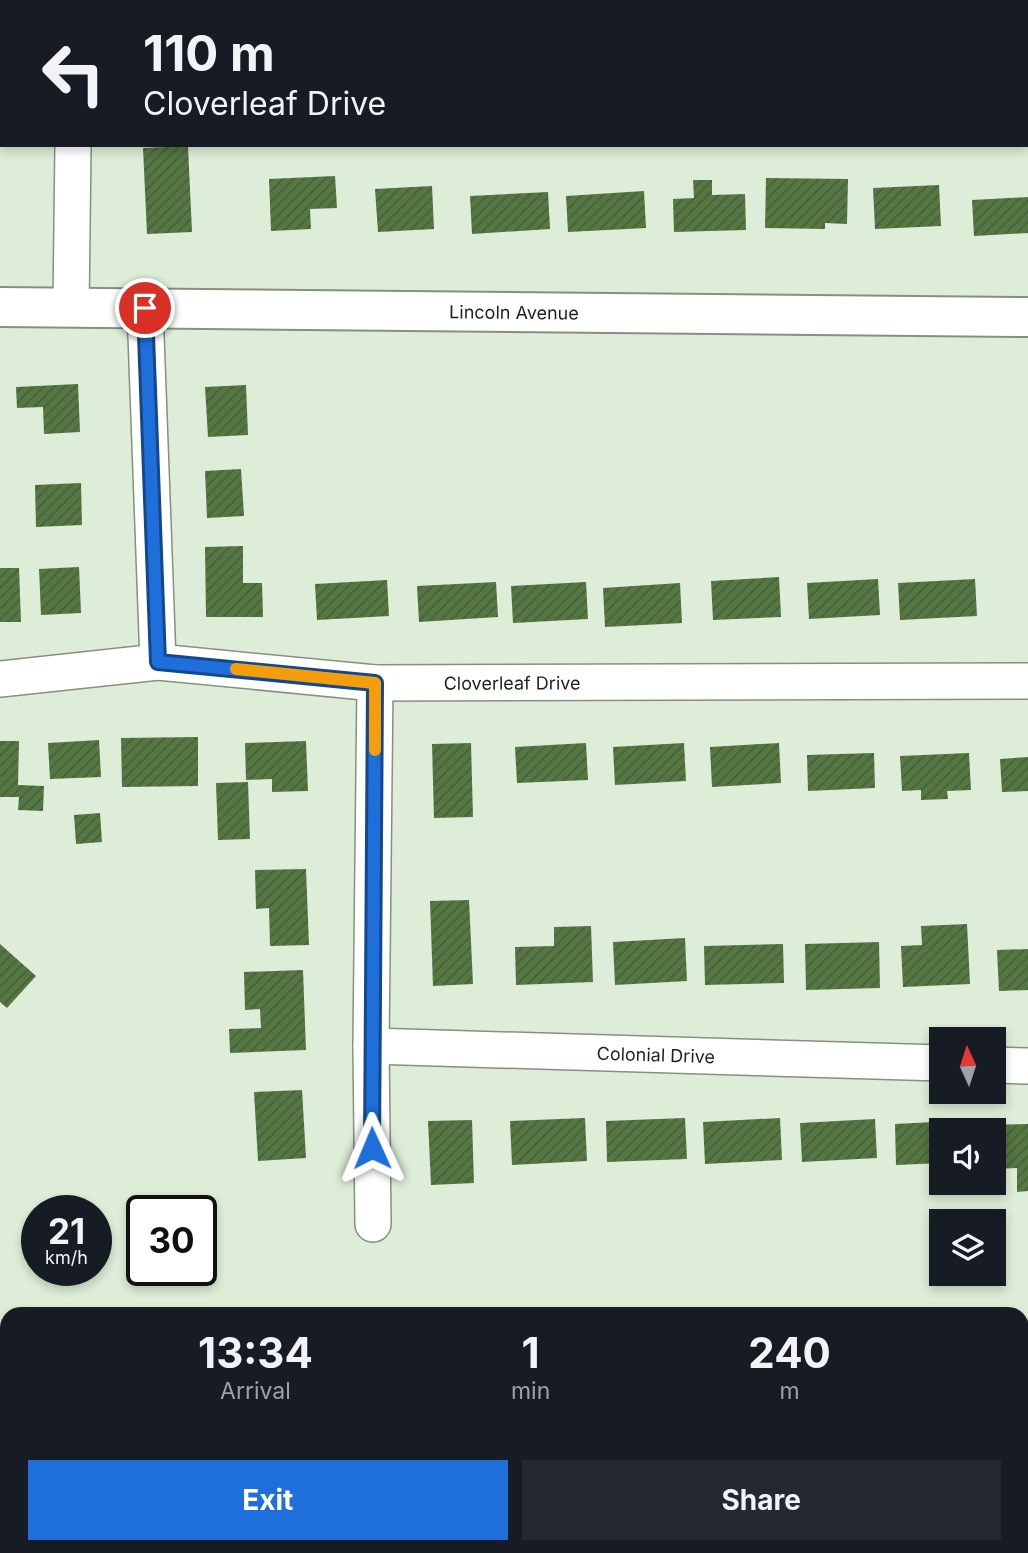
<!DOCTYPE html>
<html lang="en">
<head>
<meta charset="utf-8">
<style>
	body { margin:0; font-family:Inter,sans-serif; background:#242831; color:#f1f3f6; height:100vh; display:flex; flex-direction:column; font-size:26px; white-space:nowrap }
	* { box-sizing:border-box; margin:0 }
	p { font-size:23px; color:#9ea1a6 }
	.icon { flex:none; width:38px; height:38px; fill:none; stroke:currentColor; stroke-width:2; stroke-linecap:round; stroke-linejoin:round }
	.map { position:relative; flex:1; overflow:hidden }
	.panel { position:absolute; left:0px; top:1307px; width:1029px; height:247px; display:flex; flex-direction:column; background:#171b24; border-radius:21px 21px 0 0; box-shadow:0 4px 10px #0003 }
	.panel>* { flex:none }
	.hud { position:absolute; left:0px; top:0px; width:1029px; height:147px; box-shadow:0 4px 10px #0003; background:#171b24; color:#f1f3f6; overflow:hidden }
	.needle { width:46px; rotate:357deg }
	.fabs { position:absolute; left:929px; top:1027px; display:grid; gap:14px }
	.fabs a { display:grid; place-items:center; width:77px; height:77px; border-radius:0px; background:#171b24; box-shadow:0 4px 10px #0003; font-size:35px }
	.speed { position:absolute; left:21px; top:1195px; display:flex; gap:14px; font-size:35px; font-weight:700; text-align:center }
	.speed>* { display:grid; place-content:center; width:91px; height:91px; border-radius:50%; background:#171b24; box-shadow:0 4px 10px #0003; line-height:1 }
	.speed small { font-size:18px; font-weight:400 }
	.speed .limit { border:4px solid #111; border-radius:10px; background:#fff; color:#111 }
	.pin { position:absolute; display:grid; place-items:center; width:60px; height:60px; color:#fff; margin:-30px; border:4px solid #fff; border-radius:50%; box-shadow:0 2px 7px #0007 }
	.me { position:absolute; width:77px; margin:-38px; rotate:359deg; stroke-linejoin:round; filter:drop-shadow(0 0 5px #0008) }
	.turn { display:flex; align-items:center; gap:24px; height:147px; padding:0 28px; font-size:32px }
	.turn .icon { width:91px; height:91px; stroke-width:2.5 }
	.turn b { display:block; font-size:49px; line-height:60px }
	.eta { display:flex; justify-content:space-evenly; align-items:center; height:119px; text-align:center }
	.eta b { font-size:42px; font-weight:700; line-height:49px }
	.cta { display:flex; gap:14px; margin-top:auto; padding:14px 28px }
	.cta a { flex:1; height:80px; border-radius:0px; background:#1e6fd9; color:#fff; font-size:28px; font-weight:700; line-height:80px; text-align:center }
	.cta a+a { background:#242831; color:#f1f3f6 }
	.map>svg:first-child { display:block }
	.building { fill:url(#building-hatch) }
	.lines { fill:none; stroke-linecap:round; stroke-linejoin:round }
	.minor-casing { stroke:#84917e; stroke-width:38 }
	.tertiary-casing { stroke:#84917e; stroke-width:42 }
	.minor { stroke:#fff; stroke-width:35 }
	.tertiary { stroke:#fff; stroke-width:38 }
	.route-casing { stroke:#14488d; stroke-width:18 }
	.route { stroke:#1e6fd9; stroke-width:12 }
	.slow { stroke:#f59e0b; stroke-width:12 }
	.labels { text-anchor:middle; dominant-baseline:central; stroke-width:7; stroke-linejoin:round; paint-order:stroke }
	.street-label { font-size:18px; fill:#1c211a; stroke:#fff }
</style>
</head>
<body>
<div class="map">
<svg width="1028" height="1553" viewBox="0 0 1028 1553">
	<defs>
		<pattern id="building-hatch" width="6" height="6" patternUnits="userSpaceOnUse" patternTransform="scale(1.75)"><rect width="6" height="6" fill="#567744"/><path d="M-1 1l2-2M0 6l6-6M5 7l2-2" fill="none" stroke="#466138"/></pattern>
	</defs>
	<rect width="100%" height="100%" fill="#deedd7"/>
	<!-- building -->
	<g class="building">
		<path d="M188 146 192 232 147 234 143 148Z"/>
		<path d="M335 176 337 208 310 209 311 229 271 231 269 179Z"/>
		<path d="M766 178 848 179 847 224 825 223V229L765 228Z"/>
		<path d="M693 180H712V195L745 194 746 230 674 232 673 199 694 198Z"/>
		<path d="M939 185 941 226 875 229 873 188Z"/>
		<path d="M432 186 434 229 378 232 375 189Z"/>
		<path d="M644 191 646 228 568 232 566 196Z"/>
		<path d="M548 192 550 229 472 234 470 196Z"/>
		<path d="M1028 197V233L974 236 972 200Z"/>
		<path d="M78 384 80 432 44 434 43 407 17 408 16 387Z"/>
		<path d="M246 385 248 435 208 437 205 387Z"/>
		<path d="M241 469 244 516 207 518 205 471Z"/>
		<path d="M81 483 82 525 36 527 35 485Z"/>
		<path d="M243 546V583H262L263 617H206L205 547Z"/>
		<path d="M79 567 81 613 41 615 39 569Z"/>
		<path d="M0 568H19L21 622H0Z"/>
		<path d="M779 577 781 617 713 620 711 581Z"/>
		<path d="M878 579 880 615 809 619 807 583Z"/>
		<path d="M975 579 977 616 900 620 898 583Z"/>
		<path d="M387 580 389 616 317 620 315 584Z"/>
		<path d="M496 582 498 617 419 622 417 586Z"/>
		<path d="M586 582 588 619 513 623 511 586Z"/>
		<path d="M680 583 682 623 605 627 603 588Z"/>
		<path d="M198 737V786L122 787 121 738Z"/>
		<path d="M99 740 101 777 50 779 48 743Z"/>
		<path d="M0 741H19L18 785 44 786 43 811 18 810 19 797H0Z"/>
		<path d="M306 741 308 791 272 792V779L246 780 245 743Z"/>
		<path d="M471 743 473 817 434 818 432 744Z"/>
		<path d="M586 743 588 780 517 783 515 747Z"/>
		<path d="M684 743 686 781 615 785 613 747Z"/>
		<path d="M779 743 781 783 712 787 710 747Z"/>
		<path d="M874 753 875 788 808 791 807 755Z"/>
		<path d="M969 753 971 790 947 791 948 799 921 800V790L902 791 900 756Z"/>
		<path d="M1028 757V791L1002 792 1000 759Z"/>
		<path d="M248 782 250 839 218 840 216 783Z"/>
		<path d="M100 813 102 842 76 844 74 815Z"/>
		<path d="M306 869 309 945 270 946 269 908 256 909 255 870Z"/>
		<path d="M469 900 473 984 433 986 430 901Z"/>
		<path d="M967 924 970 984 903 987 901 946 922 945 921 926Z"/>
		<path d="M591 926 593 982 516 985 515 947 554 946V927Z"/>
		<path d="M685 938 687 981 615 985 613 942Z"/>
		<path d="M879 942 880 988 806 990 805 944Z"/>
		<path d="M0 944 36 976 7 1008 0 1002Z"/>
		<path d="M783 944 784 983 705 985 704 946Z"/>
		<path d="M1028 949V990L999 991 997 950Z"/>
		<path d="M303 970 306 1050 230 1053 229 1029 261 1028 260 1009 245 1010 244 972Z"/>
		<path d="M302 1090 306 1158 258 1161 254 1092Z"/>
		<path d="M585 1118 587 1161 512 1165 510 1121Z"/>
		<path d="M685 1118 687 1159 607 1162 606 1121Z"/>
		<path d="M780 1118 782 1160 705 1164 703 1122Z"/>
		<path d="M875 1119 877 1158 802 1162 800 1123Z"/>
		<path d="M472 1120 474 1183 431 1185 428 1121Z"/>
		<path d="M972 1120V1130H942V1163L896 1165 895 1124Z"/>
		<path d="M1028 1124V1191L1017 1192V1168L994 1169 992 1125Z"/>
	</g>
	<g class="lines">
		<!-- minor casing -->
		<g class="minor-casing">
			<g id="minor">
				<path d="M74 2V0"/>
				<path d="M71 308 73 145"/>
				<path d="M145 308 158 662"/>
				<path id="s1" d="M0 679 158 662 375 683 1028 681"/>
				<path id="s2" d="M371 1046 942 1063"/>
				<path d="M994 1065 1028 1066"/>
				<path d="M373 1224 371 1046 375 683"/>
			</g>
		</g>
		<!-- tertiary casing -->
		<g class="tertiary-casing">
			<g id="tertiary">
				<path id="s3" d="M0 307 1028 317"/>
			</g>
		</g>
		<!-- minor -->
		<use href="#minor" class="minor"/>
		<!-- tertiary -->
		<use href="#tertiary" class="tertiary"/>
	</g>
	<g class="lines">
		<!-- route casing -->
		<g class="route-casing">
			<path id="route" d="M145 308 158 662 375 683 372 1148"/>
		</g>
		<!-- route -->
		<use href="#route" class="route"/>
		<!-- slow -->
		<path class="slow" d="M236 669 375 683V750"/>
	</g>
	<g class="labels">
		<!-- street labels -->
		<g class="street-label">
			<text stroke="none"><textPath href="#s3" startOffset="514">Lincoln Avenue</textPath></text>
			<text stroke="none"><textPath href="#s1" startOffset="514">Cloverleaf Drive</textPath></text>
			<text stroke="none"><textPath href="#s2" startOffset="285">Colonial Drive</textPath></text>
		</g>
	</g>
</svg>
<div class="fabs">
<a><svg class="needle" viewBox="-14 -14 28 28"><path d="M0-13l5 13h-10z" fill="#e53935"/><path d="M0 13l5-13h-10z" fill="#9ea1a6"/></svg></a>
<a><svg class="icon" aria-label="sound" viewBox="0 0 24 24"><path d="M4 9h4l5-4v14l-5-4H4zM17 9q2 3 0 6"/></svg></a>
<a><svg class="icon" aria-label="layers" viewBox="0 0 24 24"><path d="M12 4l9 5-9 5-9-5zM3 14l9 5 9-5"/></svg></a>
</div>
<div class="speed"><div>21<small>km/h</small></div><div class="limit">30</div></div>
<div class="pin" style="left:145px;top:308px;background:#d93025"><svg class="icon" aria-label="arrive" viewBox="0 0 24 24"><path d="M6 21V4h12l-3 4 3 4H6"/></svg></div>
<svg class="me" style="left:372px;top:1148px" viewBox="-20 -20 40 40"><path d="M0-17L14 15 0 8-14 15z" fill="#1e6fd9" stroke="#fff" stroke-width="4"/></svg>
<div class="hud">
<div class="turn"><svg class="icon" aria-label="left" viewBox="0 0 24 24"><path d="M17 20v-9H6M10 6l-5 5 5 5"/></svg><div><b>110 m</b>Cloverleaf Drive</div></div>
</div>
<section class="panel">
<div class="eta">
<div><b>13:34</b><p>Arrival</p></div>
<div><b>1</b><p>min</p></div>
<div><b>240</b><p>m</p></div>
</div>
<div class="cta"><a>Exit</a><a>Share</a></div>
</section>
</div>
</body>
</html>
